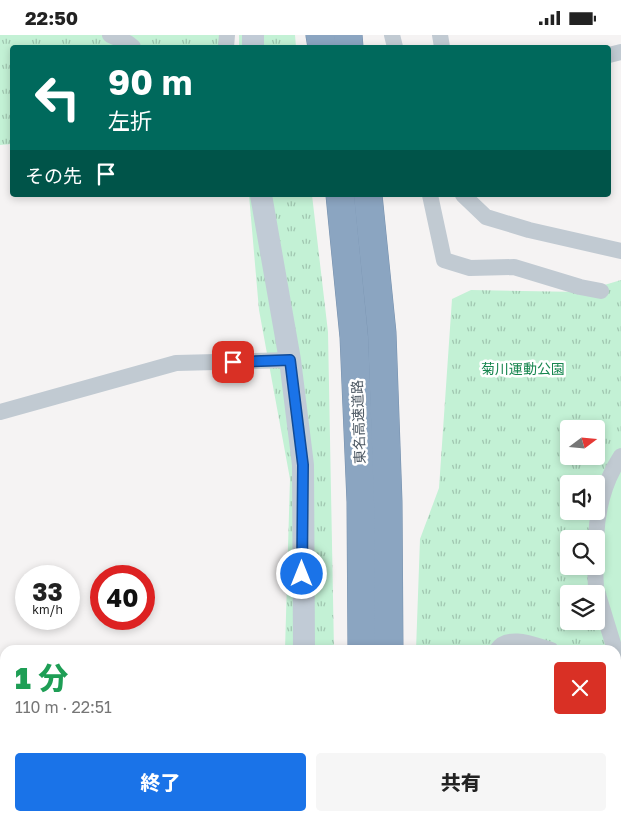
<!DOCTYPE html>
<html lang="ja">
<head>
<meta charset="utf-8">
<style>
	body { margin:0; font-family:"Golos Text","Noto Sans JP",sans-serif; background:#f6f6f6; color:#222; height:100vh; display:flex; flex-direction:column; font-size:19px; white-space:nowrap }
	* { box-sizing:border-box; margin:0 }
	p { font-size:16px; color:#767676 }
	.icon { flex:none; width:28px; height:28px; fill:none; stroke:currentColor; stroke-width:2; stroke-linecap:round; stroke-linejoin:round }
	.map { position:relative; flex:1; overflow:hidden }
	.panel { position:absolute; left:0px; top:610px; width:621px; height:176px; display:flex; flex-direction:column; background:#fff; border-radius:15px 15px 0 0; box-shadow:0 2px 8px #0003 }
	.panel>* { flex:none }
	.top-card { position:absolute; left:10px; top:10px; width:601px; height:152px; border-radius:5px; box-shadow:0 2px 8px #0003; background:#00695c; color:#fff; overflow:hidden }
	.needle { width:32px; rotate:74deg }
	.buttons { position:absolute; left:560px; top:385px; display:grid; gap:10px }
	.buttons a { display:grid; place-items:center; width:45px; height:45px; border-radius:5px; background:#fff; box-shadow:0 2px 8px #0003; font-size:25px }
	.speed { position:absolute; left:15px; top:530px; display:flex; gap:10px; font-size:25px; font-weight:700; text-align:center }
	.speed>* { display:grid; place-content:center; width:65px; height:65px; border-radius:50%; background:#fff; box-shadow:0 2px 8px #0003; line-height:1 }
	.speed small { font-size:12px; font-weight:400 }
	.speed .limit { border:8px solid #d22; background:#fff; color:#111 }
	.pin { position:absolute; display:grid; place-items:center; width:42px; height:42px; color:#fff; margin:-21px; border-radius:10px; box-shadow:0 2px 8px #0006 }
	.me { position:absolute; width:55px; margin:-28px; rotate:0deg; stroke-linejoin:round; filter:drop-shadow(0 0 4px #0008) }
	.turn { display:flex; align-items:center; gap:18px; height:105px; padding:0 15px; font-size:22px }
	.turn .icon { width:65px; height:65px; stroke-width:2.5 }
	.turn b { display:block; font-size:35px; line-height:42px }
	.then { display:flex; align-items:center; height:48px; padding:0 15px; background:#0003; gap:10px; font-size:19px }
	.round { display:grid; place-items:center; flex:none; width:52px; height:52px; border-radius:5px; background:#f6f6f6 }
	.head { display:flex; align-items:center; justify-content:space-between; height:85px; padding:0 15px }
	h1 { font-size:30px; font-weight:800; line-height:38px; color:#1e9e55 }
	.cta { display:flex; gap:10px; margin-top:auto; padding:10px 15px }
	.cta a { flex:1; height:58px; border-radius:5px; background:#1a73e8; color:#fff; font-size:20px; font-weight:800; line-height:58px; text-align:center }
	.cta a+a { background:#f6f6f6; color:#222 }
	.status { display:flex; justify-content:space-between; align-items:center; height:35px; padding:0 25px; background:#fff; direction:ltr }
	.status svg { height:14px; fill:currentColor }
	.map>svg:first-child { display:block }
	.grass { fill:url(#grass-tufts); fill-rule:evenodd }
	.pitch { fill:#c3f1d5 }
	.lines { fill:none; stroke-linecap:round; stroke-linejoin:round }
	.highway-casing { stroke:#7690ad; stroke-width:29 }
	.street { stroke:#c1cad2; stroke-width:16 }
	.secondary { stroke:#c1cbd6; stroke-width:22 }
	.highway { stroke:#8ba5c1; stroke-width:28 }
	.route-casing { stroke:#114b97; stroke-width:12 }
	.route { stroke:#1a73e8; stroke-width:9 }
	.labels { text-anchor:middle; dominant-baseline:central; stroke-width:5; stroke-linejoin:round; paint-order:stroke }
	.park-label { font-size:14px; fill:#17864f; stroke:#fff }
	.street-label { font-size:14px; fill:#4a5661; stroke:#fff }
</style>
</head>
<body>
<div class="status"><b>22:50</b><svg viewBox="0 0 49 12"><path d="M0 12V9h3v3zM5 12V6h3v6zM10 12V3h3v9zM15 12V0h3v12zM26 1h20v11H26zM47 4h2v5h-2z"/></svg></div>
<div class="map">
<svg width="621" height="786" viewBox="0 0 621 786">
	<defs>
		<pattern id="grass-tufts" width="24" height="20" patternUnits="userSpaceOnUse" patternTransform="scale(1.25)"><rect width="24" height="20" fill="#c3f1d5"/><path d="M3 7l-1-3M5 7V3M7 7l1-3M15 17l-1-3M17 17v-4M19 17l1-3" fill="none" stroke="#a0c6b0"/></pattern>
	</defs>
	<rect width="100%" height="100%" fill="#f5f3f3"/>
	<!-- grass -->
	<g class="grass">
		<path d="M0 0H226L224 12H12V109L0 110Z"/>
		<path d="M239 0H295L296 12H239Z"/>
		<path d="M249 160H312L328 297 334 615H285L290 444 259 275Z"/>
		<path d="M621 245V786H434V781H616V615H416L420 504 439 453 452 264 471 255 581 257ZM569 394H596V421H569ZM569 449H596V476H569ZM569 504H596V531H569ZM569 559H596V586H569Z"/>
	</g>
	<!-- pitch -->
	<g class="pitch">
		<path d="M621 430V613L599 532 605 473Z"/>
		<path d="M616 680 621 687V786H462L463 781H616Z"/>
	</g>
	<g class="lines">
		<!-- highway casing -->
		<g class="highway-casing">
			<g id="highway">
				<path d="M320 0 322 12"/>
				<path d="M348 0 349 12"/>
				<path d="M340 160 354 302 361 467 362 615"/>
				<path d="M368 160 382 298 388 467 389 615"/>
				<path d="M355 786 356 781"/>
				<path d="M382 786 383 781"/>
			</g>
		</g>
		<!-- street -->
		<g class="street">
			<path d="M110 0 128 8 133 12"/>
			<path d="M392 0 395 12"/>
			<path d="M440 0 442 12"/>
			<path d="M226 12 227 0"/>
			<path d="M609 20 621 17"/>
			<path d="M430 160 444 225 470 233 514 232 580 252 601 256"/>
			<path d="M463 160 486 182 529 195 621 216"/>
			<path d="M0 377 176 328 290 325"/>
			<path d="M596 504C597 475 605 445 621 421"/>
			<path d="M595 531 596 553 615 615"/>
			<path d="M497 615C508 598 536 611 551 615"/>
			<path d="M616 619 621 629"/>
			<path d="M616 680 621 687"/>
			<path d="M410 786V781"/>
		</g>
		<!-- secondary -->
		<g class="secondary">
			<path d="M253 12V0"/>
			<path d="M261 160 290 325 303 430 304 615"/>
			<path d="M305 786V781"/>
		</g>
		<!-- highway -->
		<use href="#highway" class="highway"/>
	</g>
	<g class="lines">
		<!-- route casing -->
		<g class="route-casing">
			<path id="route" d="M233 327 290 325 303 430 302 539"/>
		</g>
		<!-- route -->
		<use href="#route" class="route"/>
	</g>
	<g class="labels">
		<!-- park labels -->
		<g class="park-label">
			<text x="523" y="333">菊川運動公園</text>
		</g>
		<!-- street labels -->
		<g class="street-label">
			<text transform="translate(358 387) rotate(-92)">東名高速道路</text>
		</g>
	</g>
</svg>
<div class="buttons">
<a><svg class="needle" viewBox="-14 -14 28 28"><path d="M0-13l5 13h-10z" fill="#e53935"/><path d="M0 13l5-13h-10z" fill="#767676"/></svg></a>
<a><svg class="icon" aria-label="sound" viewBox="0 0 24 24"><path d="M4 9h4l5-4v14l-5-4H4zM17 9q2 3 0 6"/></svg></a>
<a><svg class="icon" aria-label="search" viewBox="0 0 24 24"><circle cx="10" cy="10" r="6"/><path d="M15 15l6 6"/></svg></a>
<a><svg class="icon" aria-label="layers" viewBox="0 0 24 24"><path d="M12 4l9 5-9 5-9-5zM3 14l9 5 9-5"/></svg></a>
</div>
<div class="speed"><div>33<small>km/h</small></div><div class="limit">40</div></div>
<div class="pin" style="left:233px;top:327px;background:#d93025"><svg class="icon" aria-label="arrive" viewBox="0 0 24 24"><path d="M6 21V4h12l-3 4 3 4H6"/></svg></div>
<svg class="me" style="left:302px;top:539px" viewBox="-20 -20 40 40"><circle r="17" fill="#1a73e8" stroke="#fff" stroke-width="3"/><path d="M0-11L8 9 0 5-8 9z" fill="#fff"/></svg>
<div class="top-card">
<div class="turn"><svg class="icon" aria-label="left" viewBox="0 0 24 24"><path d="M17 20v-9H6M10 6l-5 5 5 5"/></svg><div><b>90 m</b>左折</div></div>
<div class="then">その先<svg class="icon" aria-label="arrive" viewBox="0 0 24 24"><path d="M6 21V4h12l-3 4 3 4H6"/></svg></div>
</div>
<section class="panel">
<div class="head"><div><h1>1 分</h1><p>110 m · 22:51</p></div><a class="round" style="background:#d93025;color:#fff"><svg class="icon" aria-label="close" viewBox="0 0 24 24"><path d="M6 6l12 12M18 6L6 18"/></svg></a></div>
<div class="cta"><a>終了</a><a>共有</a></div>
</section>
</div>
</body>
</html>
